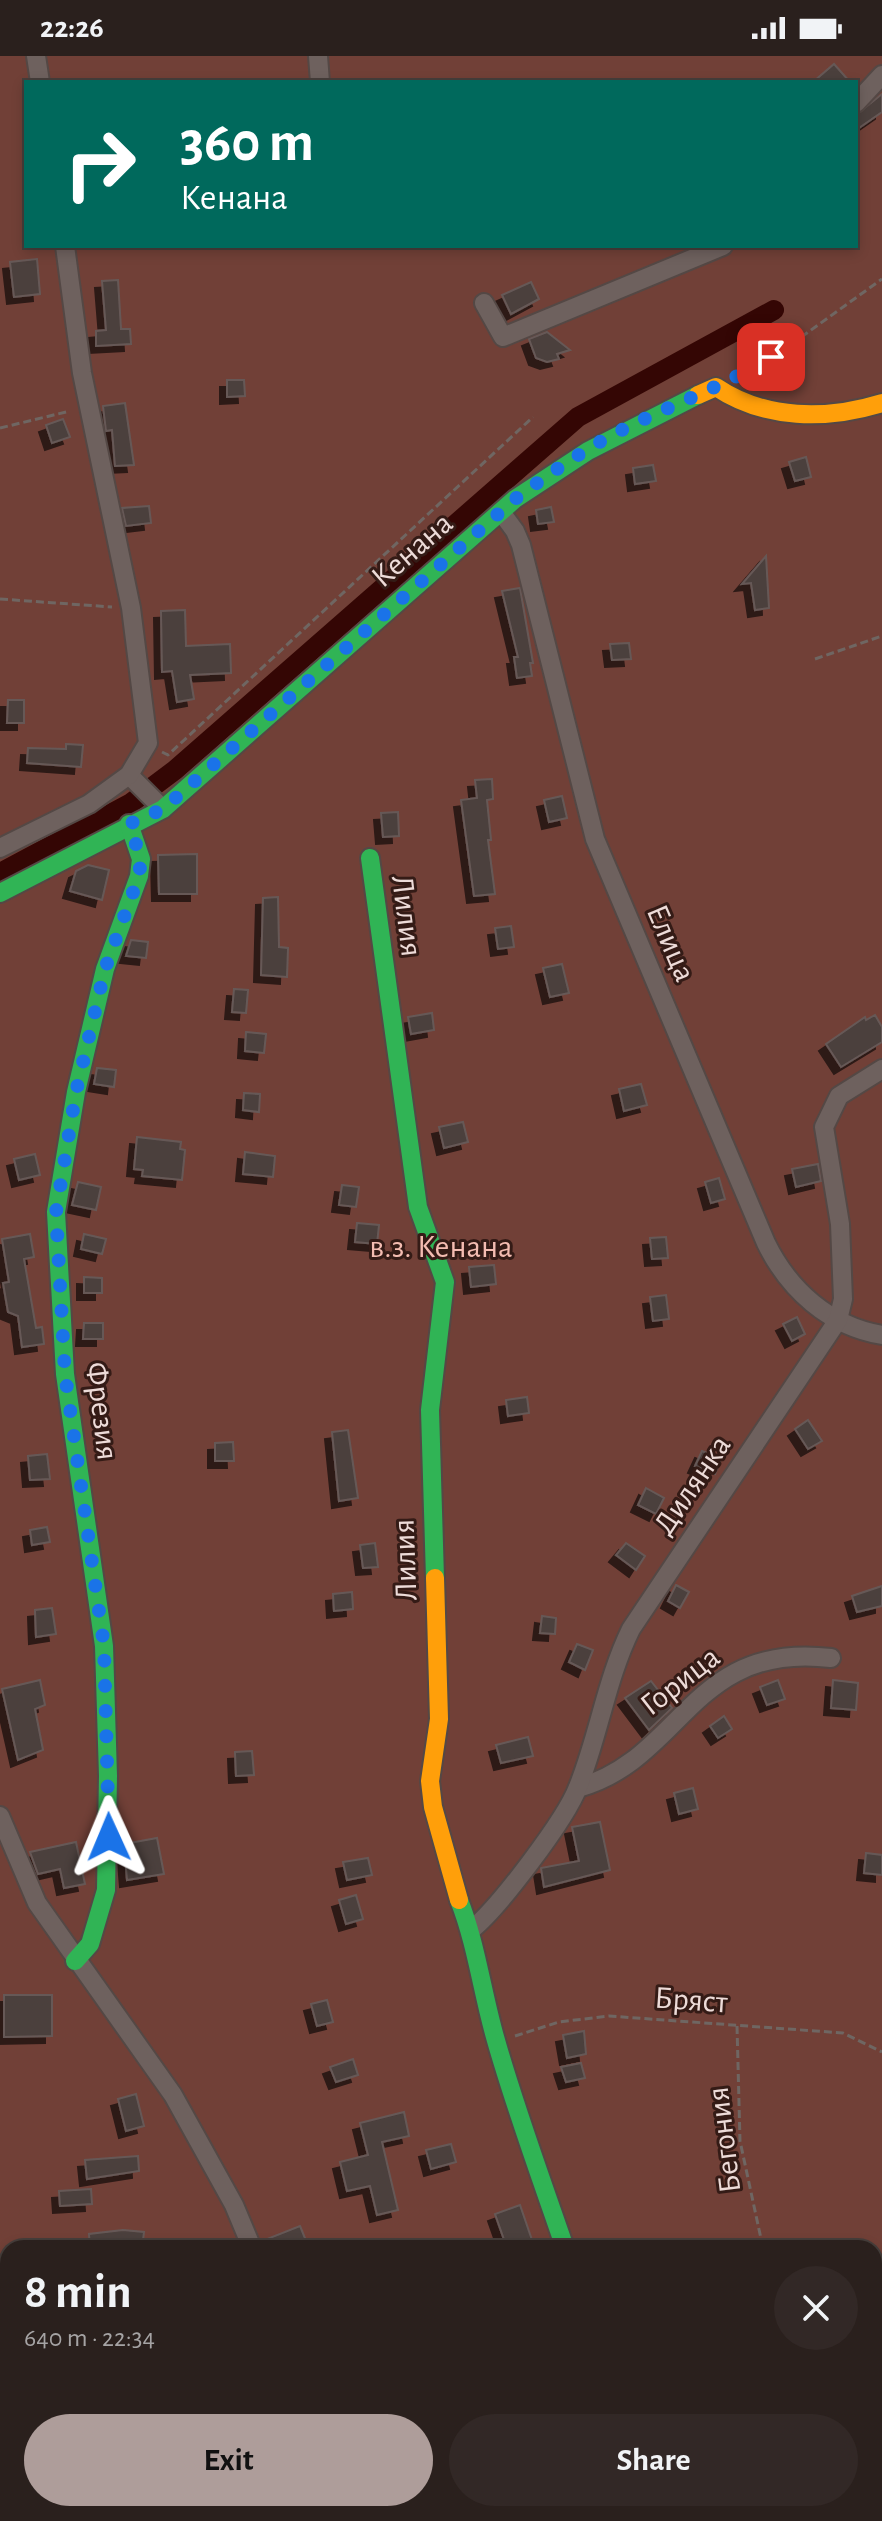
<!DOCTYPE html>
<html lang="en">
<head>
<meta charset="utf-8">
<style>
	body { margin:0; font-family:"Alegreya Sans",sans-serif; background:#322826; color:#f1f3f6; height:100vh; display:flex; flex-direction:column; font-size:30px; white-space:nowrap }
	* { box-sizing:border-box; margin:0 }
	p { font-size:26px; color:#a5a3a4 }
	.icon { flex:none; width:44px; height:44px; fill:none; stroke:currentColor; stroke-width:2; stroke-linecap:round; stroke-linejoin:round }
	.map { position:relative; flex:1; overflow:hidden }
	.details { position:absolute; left:0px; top:2184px; width:882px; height:282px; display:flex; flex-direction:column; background:#2a201d; border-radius:24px 24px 0 0; box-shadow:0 4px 12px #0003,0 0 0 2px #463e3b }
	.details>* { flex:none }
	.guide { position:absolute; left:24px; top:24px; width:834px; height:168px; border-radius:0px; box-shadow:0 4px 12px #0003,0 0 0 2px #463e3b; background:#00695c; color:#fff; overflow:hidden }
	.pin { position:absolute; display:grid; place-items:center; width:68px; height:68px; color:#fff; margin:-34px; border-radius:16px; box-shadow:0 4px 12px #0006 }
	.me { position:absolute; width:88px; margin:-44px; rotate:359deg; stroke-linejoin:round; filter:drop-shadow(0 0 6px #0008) }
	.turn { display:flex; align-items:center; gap:28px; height:168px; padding:0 24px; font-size:36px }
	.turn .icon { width:104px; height:104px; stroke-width:2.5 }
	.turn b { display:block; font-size:56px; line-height:68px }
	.round { display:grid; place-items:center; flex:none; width:84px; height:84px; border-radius:42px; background:#322826 }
	.overview { display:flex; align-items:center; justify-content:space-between; height:136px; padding:0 24px }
	h1 { font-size:48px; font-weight:700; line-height:60px }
	.button { display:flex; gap:16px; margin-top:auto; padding:16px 24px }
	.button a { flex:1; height:92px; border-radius:48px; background:#ae9d9a; color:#111; font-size:32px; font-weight:700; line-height:92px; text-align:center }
	.button a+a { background:#322826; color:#f1f3f6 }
	.status { display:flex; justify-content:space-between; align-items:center; height:56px; padding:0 40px; background:#2a201d; direction:ltr }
	.status svg { height:22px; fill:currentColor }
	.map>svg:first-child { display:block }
	.green { fill:#714037; fill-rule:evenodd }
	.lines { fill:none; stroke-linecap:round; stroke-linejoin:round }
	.canal { stroke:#340604; stroke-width:20 }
	.building { fill:#4b3f3c; stroke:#665957; stroke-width:2; filter:url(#shadow) }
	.street-casing { stroke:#544845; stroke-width:22 }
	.fast-casing { stroke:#544845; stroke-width:22 }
	.slow-casing { stroke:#544845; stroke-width:22 }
	.path { stroke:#6f6662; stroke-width:3; stroke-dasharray:8 4; stroke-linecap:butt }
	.street { stroke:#6e615e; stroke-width:18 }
	.fast { stroke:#30b455; stroke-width:18 }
	.slow { stroke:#ff9f0a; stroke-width:18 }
	.route { stroke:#1a73e8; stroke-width:14; stroke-dasharray:0 25.2 }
	.labels { text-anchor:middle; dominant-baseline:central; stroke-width:6; stroke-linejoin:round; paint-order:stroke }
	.street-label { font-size:32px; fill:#eddbd8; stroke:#341b16 }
	.park-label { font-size:32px; fill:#f4bcb1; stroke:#341b16 }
</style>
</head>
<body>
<div class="status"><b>22:26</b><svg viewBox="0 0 49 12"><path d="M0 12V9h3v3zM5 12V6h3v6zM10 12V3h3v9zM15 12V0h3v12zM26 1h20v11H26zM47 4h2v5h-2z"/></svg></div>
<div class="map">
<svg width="882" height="2465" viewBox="0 0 882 2465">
	<defs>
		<filter id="shadow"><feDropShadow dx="-7" dy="7" stdDeviation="0" flood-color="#0009"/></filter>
	</defs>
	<rect width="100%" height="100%" fill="#382a27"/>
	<!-- green -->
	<path class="green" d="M0 0H882V2465H0ZM26 26H856V190H26ZM8 2192H874V2458H8Z"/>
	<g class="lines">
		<!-- canal -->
		<path class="canal" d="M0 817 131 747 175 714 578 361 774 254"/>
	</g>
	<!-- building -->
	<g class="building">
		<path d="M834 8 850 26H813Z"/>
		<path d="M882 38V56L856 74V59Z"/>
		<path d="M37 203 40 238 14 241 10 206Z"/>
		<path d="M118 224 121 273H130L131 288 96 290V275L106 274 102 225Z"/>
		<path d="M531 226 539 243 511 258 502 239Z"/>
		<path d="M547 276 570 294 557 298 559 303 547 306 536 302 529 283Z"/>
		<path d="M227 324H244L245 340 227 341Z"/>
		<path d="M125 347 134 409 115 410 112 374 106 375 103 350Z"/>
		<path d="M63 363 70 381 52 387 46 369Z"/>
		<path d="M806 401 811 421 795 425 789 406Z"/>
		<path d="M653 409 656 425 635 428 633 412Z"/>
		<path d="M149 450 151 467 126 470 122 452Z"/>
		<path d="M551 451 554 466 538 468 536 454Z"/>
		<path d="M766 500 769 552 755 554 751 527 742 528Z"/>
		<path d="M520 532 533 607H530L532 620 517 622 514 601H518L502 535Z"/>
		<path d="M185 554 186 590 230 588 231 617 190 619 194 643 177 646 172 615 162 616 161 555Z"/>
		<path d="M629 587 631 603 612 604 610 588Z"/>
		<path d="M8 644H24V667H7Z"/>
		<path d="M66 688 83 689 81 711 27 707 28 692 66 693Z"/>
		<path d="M492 723 493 743 487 744 491 784H488L495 838 474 840 461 744 477 742 475 724Z"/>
		<path d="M562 740 567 762 549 766 544 744Z"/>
		<path d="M398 756 399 780 383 781 381 757Z"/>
		<path d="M197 798V838H159L158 799Z"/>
		<path d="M88 809 109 814 102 844 70 835 76 815Z"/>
		<path d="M278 841 279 891 288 892 287 921 261 919 263 842Z"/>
		<path d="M511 870 514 891 498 893 495 872Z"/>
		<path d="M131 884 148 886 146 902 126 900Z"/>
		<path d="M562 908 569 937 550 941 543 912Z"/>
		<path d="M234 933 248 934 246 957 232 956Z"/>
		<path d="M432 957 434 974 411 978 408 961Z"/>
		<path d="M875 959 882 971V986L841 1011 826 988 865 961 866 964Z"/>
		<path d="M246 976 266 978 264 997 245 995Z"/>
		<path d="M97 1012 116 1014 114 1031 94 1028Z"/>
		<path d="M641 1028 647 1049 624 1055 619 1033Z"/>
		<path d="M244 1037 260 1038 259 1056 243 1054Z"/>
		<path d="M463 1066 468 1086 444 1092 439 1071Z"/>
		<path d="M137 1081 181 1086 180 1093 185 1094 182 1124 142 1120 143 1114 134 1113Z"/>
		<path d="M245 1096 275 1100 273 1121 243 1118Z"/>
		<path d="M35 1098 40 1119 19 1124 14 1103Z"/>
		<path d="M818 1108 821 1125 796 1131 792 1113Z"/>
		<path d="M719 1122 725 1143 711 1147 705 1126Z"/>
		<path d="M78 1126 101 1131 96 1154 72 1149Z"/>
		<path d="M342 1129 359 1131 356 1151 339 1149Z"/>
		<path d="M357 1167 379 1169 377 1188 355 1186Z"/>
		<path d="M30 1178 34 1201 24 1203 36 1272 42 1271 44 1288 22 1291 18 1260 8 1256 3 1227 9 1226 2 1183Z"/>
		<path d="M84 1178 106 1183 102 1198 81 1193Z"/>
		<path d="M666 1181 668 1202 652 1203 650 1182Z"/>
		<path d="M494 1209 496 1228 471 1231 469 1211Z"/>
		<path d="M84 1221 102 1222V1237H84Z"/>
		<path d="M666 1239 669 1263 653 1265 650 1241Z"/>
		<path d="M797 1261 805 1278 792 1285 783 1268Z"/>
		<path d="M84 1267H103V1283H83Z"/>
		<path d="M527 1341 529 1357 508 1360 506 1344Z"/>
		<path d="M808 1364 822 1385 808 1393 795 1373Z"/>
		<path d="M348 1374 358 1442 339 1445 332 1376Z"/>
		<path d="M233 1386 234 1405H215V1387Z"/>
		<path d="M702 1395 721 1403 715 1418 695 1410Z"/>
		<path d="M47 1398 50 1423 30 1424 28 1400Z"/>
		<path d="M646 1432 664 1442 656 1458 638 1449Z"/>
		<path d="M47 1471 50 1486 32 1489 30 1474Z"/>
		<path d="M375 1487 378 1511 363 1512 360 1489Z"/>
		<path d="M626 1487 645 1500 636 1514 616 1499Z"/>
		<path d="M676 1529 689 1536 680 1552 668 1545Z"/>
		<path d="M882 1530V1550L857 1556 852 1540Z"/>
		<path d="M352 1536 353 1553 334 1555 333 1538Z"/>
		<path d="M52 1552 56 1578 36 1581 35 1554Z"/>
		<path d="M542 1560 556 1562 555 1578 540 1577Z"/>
		<path d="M577 1588 593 1594 585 1614 569 1606Z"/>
		<path d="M40 1624 45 1649 35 1653 43 1694 18 1704 2 1633Z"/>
		<path d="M778 1624 785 1643 767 1649 760 1631Z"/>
		<path d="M833 1624 858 1627 856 1654 831 1652Z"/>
		<path d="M651 1625 672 1652 649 1674 625 1642Z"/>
		<path d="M724 1660 732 1673 718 1682 710 1670Z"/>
		<path d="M528 1681 533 1700 501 1707 496 1689Z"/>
		<path d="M252 1695 254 1719 236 1720 235 1696Z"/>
		<path d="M693 1732 698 1753 679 1758 674 1737Z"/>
		<path d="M600 1766 610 1814 544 1831 541 1812 579 1805 572 1771Z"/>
		<path d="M157 1782 164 1818 127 1824 124 1788Z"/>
		<path d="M76 1786 85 1828 64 1832 60 1813 38 1818 30 1796Z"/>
		<path d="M866 1797 882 1799V1819L864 1817Z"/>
		<path d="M368 1802 372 1819 347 1824 343 1806Z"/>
		<path d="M356 1839 363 1863 346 1868 339 1844Z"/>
		<path d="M4 1939H52V1980L4 1981Z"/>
		<path d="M327 1944 333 1966 317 1970 311 1948Z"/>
		<path d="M584 1975 586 1998 567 2002 563 1979Z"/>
		<path d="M353 2003 358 2019 336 2026 330 2011Z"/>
		<path d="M581 2007 585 2022 566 2026 561 2011Z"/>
		<path d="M136 2038 144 2070 126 2075 118 2043Z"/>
		<path d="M404 2056 409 2080 382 2086 398 2154 377 2159 370 2130 347 2135 340 2106 368 2099 360 2067Z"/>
		<path d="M451 2088 456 2106 431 2113 426 2094Z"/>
		<path d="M138 2100 139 2115 87 2123 85 2104Z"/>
		<path d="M91 2133 92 2148 60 2150 59 2135Z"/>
		<path d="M520 2149 533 2187 507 2192 495 2158Z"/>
		<path d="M300 2170 309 2192H264L262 2185Z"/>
		<path d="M123 2174 144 2176 142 2192H90L89 2178Z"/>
	</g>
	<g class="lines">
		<!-- street casing -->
		<g class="street-casing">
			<g id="street">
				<path d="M36 0 40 26"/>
				<path d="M318 0 320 26"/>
				<path d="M856 47 882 19"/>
				<path d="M484 247 503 281 723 190"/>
				<path d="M501 456 515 475 521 489 595 783 766 1187C789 1234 829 1270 882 1279"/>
				<path d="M129 719 163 753"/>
				<path d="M0 792 89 748 129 719 148 687 131 552 82 317 65 190"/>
				<path d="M578 1732C683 1703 691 1585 831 1602"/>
				<path d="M0 1760 37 1847 173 2039 234 2149 252 2192"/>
				<path d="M471 1874C498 1853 566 1763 578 1731 599 1679 606 1624 631 1573L838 1264 843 1243 840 1168 824 1071 839 1040 882 1013"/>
				<path d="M0 2245H8"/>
				<path d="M324 2458 325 2465"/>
				<path d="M618 2458 619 2465"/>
			</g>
		</g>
		<!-- fast casing -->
		<g class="fast-casing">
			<g id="fast">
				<path d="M370 802 418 1151 445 1226 430 1354 435 1522"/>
				<path d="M0 837 163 753 515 443 588 395 698 339"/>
				<path d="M459 1844C476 1887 482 1935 495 1981 515 2052 541 2122 565 2192"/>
				<path d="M75 1905 90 1888 106 1834 108 1720 104 1590 65 1318 56 1156 76 1036 105 913 139 820 141 803 129 768"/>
			</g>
		</g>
		<!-- slow casing -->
		<g class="slow-casing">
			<g id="slow">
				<path d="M698 339 716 331C765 364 827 364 882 347"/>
				<path d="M435 1522 439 1663 430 1725 433 1751 459 1844"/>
			</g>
		</g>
		<!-- path -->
		<g class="path">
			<path d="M740 319 786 292 882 223"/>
			<path d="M0 372 70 355"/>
			<path d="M0 543 112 551"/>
			<path d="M815 603 882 580"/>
			<path d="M162 696 168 699 533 361"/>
			<path d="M737 1970 740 2085 763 2192"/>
			<path d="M515 1980 559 1966 609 1960 843 1977 882 1996"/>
			<path d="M874 2234 882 2237"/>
			<path d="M52 2458V2465"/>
			<path d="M752 2458V2465"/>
			<path d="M793 2465H855"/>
		</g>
		<!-- street -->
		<use href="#street" class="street"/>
		<!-- fast -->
		<use href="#fast" class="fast"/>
		<!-- slow -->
		<use href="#slow" class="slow"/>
	</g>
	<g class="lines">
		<!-- route -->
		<path class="route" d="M109 1781 104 1590 65 1318 56 1156 76 1036 105 913 139 820 141 803 129 768 163 753 515 443C549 418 583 394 620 375 670 349 723 331 771 301"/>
	</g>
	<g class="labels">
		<!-- street labels -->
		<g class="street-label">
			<text transform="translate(412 494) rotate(-41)">Кенана</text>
			<text transform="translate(407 860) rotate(83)">Лилия</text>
			<text transform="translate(671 887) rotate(67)">Елица</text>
			<text transform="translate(102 1355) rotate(83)">Фрезия</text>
			<text transform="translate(692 1429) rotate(-56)">Дилянка</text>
			<text transform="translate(405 1504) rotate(-92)">Лилия</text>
			<text transform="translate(680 1625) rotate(-38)">Горица</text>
			<text transform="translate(691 1944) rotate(4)">Бряст</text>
			<text transform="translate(724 2084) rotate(-97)">Бегония</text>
		</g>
		<!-- park labels -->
		<g class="park-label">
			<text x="441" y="1191">в.з. Кенана</text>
		</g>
	</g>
</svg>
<div class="pin" style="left:771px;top:301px;background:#d93025"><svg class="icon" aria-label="arrive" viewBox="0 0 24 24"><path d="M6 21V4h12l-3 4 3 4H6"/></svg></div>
<svg class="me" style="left:109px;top:1781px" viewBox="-20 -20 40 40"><path d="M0-17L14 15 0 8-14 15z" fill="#1a73e8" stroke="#fff" stroke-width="4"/></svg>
<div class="guide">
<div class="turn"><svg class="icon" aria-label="right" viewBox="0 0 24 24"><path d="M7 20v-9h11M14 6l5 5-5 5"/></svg><div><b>360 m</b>Кенана</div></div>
</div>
<section class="details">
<div class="overview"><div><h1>8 min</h1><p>640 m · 22:34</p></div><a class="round"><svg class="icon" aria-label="close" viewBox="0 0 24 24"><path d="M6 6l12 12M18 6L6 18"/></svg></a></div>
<div class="button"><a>Exit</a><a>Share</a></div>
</section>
</div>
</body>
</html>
